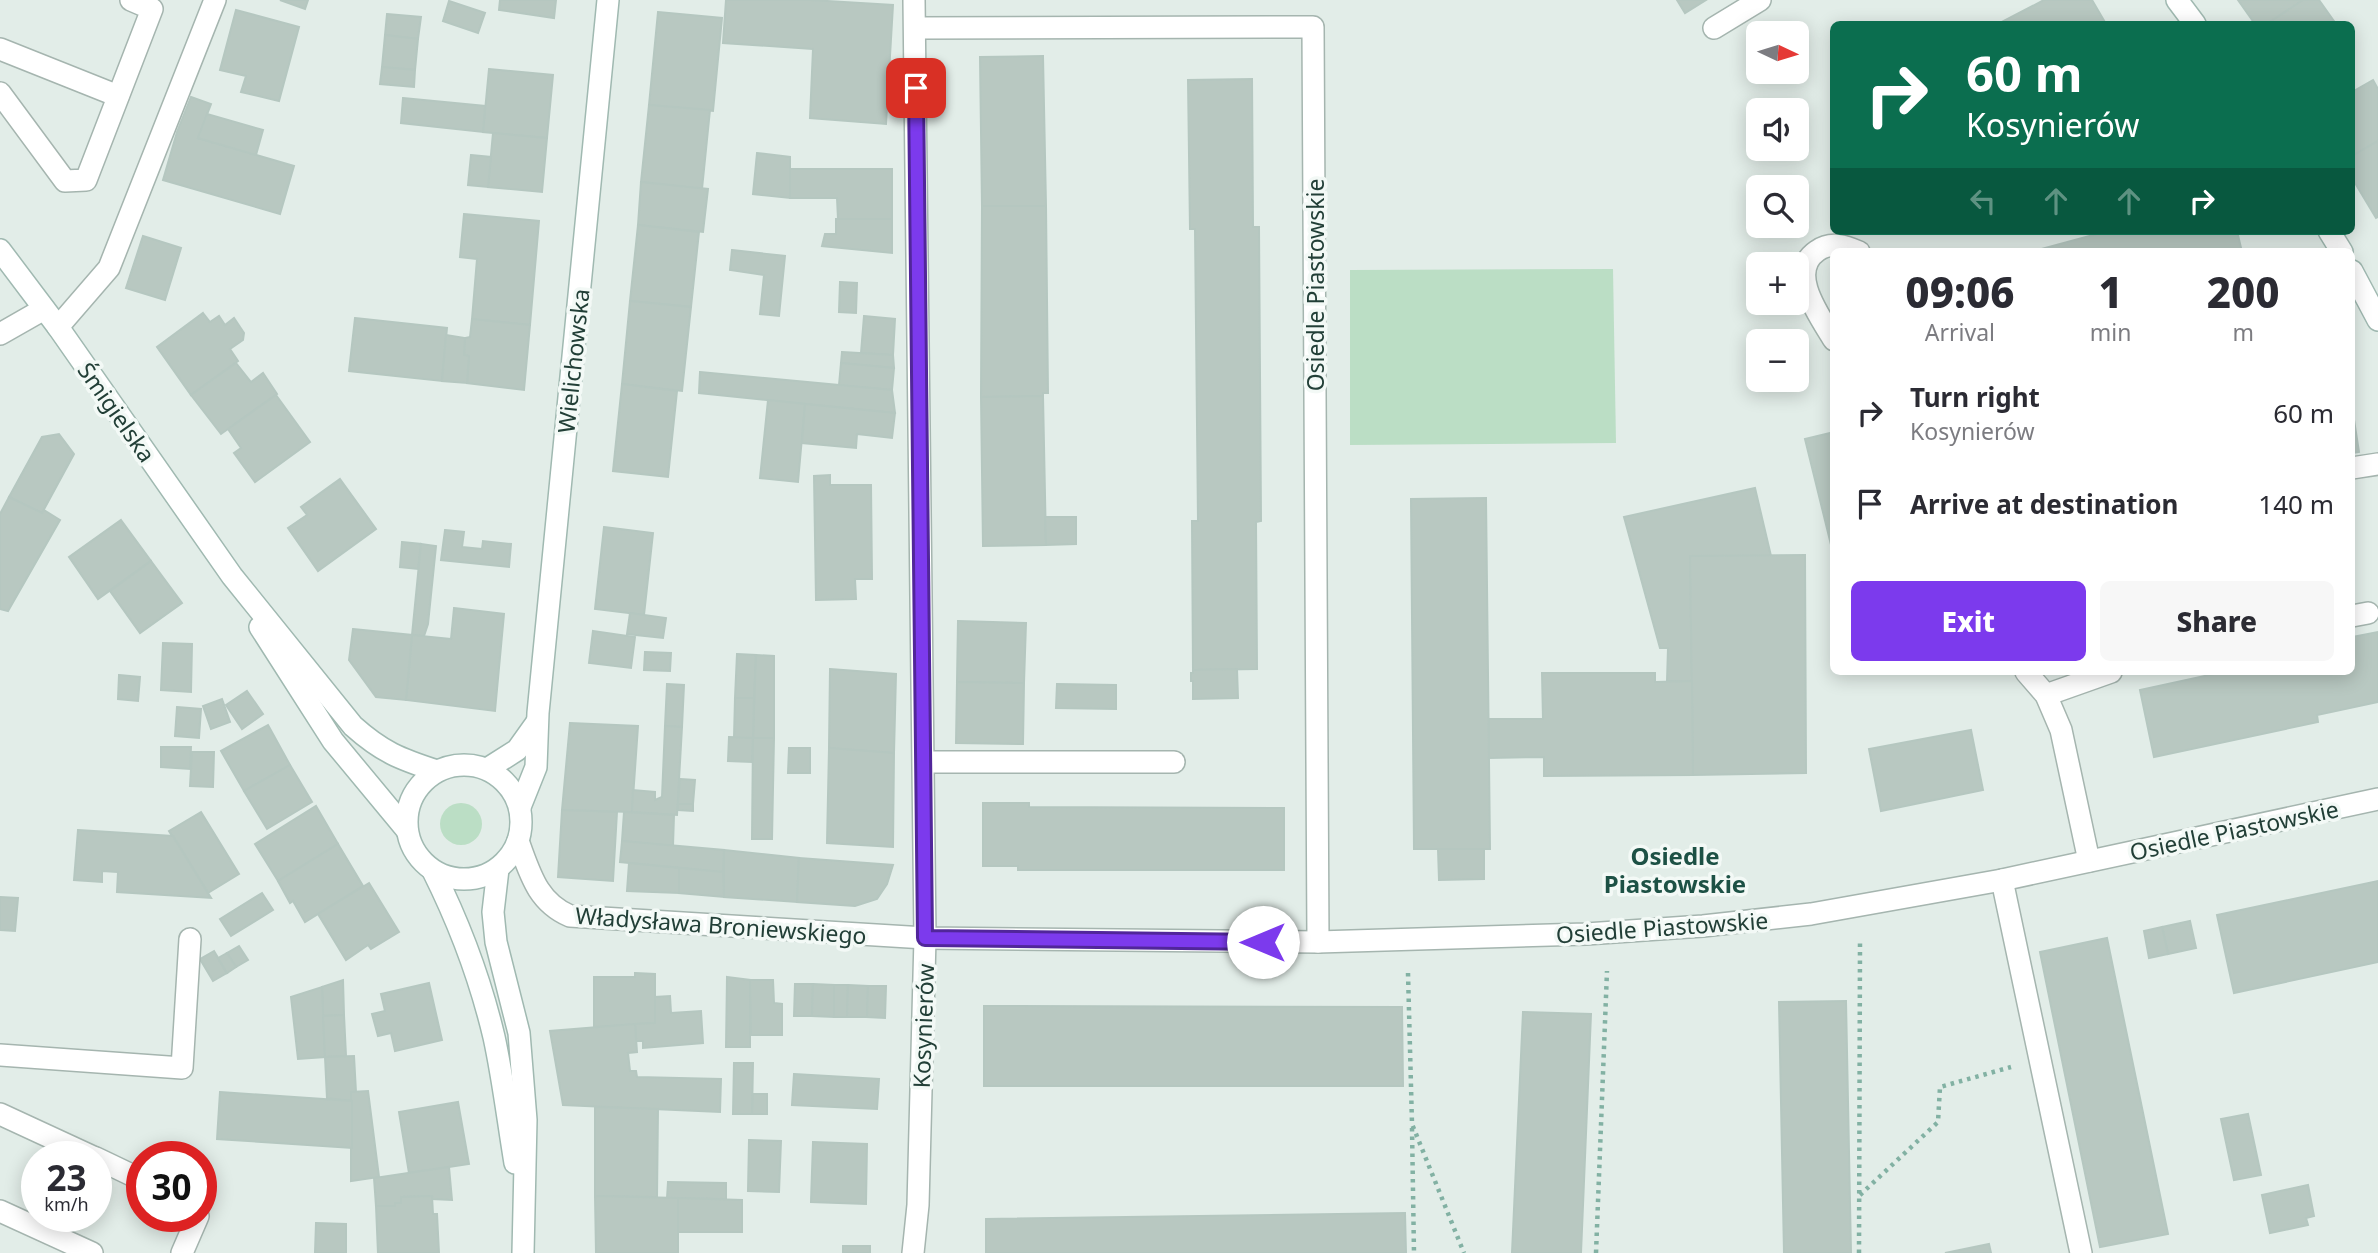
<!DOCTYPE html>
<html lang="en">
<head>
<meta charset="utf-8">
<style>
	body { margin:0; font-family:"Noto Sans",sans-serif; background:#f7f7f7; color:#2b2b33; height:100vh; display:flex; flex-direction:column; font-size:26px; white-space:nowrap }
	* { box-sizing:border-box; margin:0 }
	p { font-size:23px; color:#7c7c81 }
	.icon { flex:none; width:38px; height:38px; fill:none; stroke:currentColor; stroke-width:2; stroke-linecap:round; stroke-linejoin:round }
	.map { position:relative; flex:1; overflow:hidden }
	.panel { position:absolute; left:1830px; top:248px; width:525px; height:427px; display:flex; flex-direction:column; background:#fff; border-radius:10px; box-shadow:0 4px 18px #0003 }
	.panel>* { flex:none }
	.hud { position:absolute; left:1830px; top:21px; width:525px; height:214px; border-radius:10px; box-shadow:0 4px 18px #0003; background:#0b6e4f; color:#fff; overflow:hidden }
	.needle { width:46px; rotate:94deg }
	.controls { position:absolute; left:1746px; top:21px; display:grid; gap:14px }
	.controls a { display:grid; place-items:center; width:63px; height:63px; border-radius:10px; background:#fff; box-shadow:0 4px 18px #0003; font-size:35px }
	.speed { position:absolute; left:21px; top:1141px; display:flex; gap:14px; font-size:35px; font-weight:700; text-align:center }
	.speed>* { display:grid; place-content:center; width:91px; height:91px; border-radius:50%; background:#fff; box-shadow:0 4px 18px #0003; line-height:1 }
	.speed small { font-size:18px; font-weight:400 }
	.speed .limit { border:10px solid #d22; background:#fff; color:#111 }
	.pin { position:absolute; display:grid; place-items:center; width:60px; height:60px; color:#fff; margin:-30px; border-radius:14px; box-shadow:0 4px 10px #0006 }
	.me { position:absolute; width:77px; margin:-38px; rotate:270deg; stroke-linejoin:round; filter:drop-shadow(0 0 5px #0008) }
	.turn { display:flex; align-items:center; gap:24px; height:147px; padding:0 21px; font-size:32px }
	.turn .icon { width:91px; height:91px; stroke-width:2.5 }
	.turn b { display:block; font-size:49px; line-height:60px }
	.lanes { display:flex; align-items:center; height:66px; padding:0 21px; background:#0003; justify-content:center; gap:35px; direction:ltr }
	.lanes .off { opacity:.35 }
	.eta { display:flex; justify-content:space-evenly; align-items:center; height:119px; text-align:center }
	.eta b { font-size:42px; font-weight:800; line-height:49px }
	.action { display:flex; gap:14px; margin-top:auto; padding:14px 21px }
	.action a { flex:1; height:80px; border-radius:10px; background:#7c3aed; color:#fff; font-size:28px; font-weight:800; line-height:80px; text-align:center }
	.action a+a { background:#f7f7f7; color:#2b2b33 }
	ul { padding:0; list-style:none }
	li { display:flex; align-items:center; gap:21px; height:91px; padding:0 21px }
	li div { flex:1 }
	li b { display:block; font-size:26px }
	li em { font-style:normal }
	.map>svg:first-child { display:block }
	.green { fill:#bbdec5 }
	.building { fill:#b8c8c1; stroke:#b5c7c0; stroke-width:2 }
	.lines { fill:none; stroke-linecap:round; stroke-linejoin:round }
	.lane-casing { stroke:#a5b5af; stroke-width:24 }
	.street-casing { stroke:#a5b5af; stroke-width:24 }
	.secondary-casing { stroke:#a0b9b1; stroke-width:24 }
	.path { stroke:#82b1a3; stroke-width:4.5; stroke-dasharray:3.5 5; stroke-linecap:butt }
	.lane { stroke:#fff; stroke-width:21 }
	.street { stroke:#fff; stroke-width:21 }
	.secondary { stroke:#fff; stroke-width:21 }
	.route-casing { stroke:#51269a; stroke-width:18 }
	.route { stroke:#7c3aed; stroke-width:12 }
	.labels { text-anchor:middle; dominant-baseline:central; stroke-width:7; stroke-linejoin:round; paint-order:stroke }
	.street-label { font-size:23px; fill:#223f37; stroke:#f3f9f6 }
	.neighbourhood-label { font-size:24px; font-weight:bold; fill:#1d5145; stroke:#f3f9f6 }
</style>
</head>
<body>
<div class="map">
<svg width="2378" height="1253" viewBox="0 0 2378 1253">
	<rect width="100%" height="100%" fill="#e2ede8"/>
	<!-- green -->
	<g class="green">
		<path d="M1613 269 1616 443 1350 445V270Z"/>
		<circle cx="461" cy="824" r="21"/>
	</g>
	<!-- building -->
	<g class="building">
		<path d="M280 0H308L305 9Z"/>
		<path d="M500 0H556L554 18 499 10Z"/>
		<path d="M726 0H811L893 5 886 124 810 118 813 49 723 43Z"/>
		<path d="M1677 0H1706L1685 13Z"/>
		<path d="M2044 0H2092L2106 24H1998Z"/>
		<path d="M2238 0H2303L2267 24H2255Z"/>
		<path d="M2303 0H2319L2336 24H2267Z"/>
		<path d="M449 1 485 13 478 33 443 21Z"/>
		<path d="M236 10 299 27 279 101 241 92 246 76 220 70Z"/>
		<path d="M658 12 722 18 713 111 649 105Z"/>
		<path d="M387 14 421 17 418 39 385 35Z"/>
		<path d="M385 35 418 39 415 70 382 67Z"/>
		<path d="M1043 56 1046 206H982L980 57Z"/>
		<path d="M382 67 415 70 414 87 380 84Z"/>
		<path d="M489 69 553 75 547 138 483 132Z"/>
		<path d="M1252 79 1253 227H1259L1261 521 1256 522 1257 669 1193 670 1192 521H1198L1195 229H1190L1188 80Z"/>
		<path d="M2373 80 2378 89V141L2352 156V92Z"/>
		<path d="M191 97 211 104 198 138 294 166 280 214 163 180 177 132Z"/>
		<path d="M403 98 485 106 483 132 401 123Z"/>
		<path d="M649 105 710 110 702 189 641 182Z"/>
		<path d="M207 114 263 130 256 155 198 138Z"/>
		<path d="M493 133 547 138 542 192 488 187Z"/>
		<path d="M2378 141V217L2376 218 2352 178V156Z"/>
		<path d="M757 153 790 157V198L753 194Z"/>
		<path d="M471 155 491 157 488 187 468 185Z"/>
		<path d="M790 169H892V219H838L837 198H790Z"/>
		<path d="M641 182 708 189 703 232 638 225Z"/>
		<path d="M982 206H1046L1048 393H1043V396L981 397Z"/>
		<path d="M464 214 539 221 530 325 472 319 477 259 460 257Z"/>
		<path d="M836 219H892V253L822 246 825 234H836Z"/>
		<path d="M638 225 699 232 691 307 630 301Z"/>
		<path d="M2108 231H2237L2242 252H2030Z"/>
		<path d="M143 236 181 248 165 300 126 288Z"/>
		<path d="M732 250 785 256 779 316 760 314 764 275 730 270Z"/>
		<path d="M840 282 857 283 856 313 839 312Z"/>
		<path d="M630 301 691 307 682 391 622 384Z"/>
		<path d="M203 313 210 322 219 316 225 325 234 318 244 333 243 340 230 349 238 361 191 395 157 347Z"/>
		<path d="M864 316 895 319 893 355 861 353Z"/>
		<path d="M355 318 447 328 442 381 349 371Z"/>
		<path d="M472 319 530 325 524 390 467 383 469 356 464 355 465 338 470 337Z"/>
		<path d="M446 335 465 338 464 355 469 356 467 383 442 381Z"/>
		<path d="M842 352 893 355 894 368 841 363Z"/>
		<path d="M236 363 251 382 263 373 277 394 221 434 191 395Z"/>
		<path d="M841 363 894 368 892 390 839 385Z"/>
		<path d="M700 372 892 390 895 413 699 393Z"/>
		<path d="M622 384 677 391 668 477 613 471Z"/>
		<path d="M276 395 310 442 255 482 234 453 241 448 228 429Z"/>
		<path d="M1043 396 1046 545 983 546 981 397Z"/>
		<path d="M768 400 805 404 798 482 760 478Z"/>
		<path d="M805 404 895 413 892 438 857 434 856 448 802 443Z"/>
		<path d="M2352 407 2359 452 2352 453Z"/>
		<path d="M1834 432V557L1805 439Z"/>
		<path d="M59 434 74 454 42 513 9 497 42 437Z"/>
		<path d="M830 475V485H871L872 579H855L856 599 816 600 814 476Z"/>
		<path d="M340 479 376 529 318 571 288 528 307 515 301 507Z"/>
		<path d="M1755 488 1771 556H1690L1692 681H1667L1668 648H1660L1624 517Z"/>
		<path d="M9 497 42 513 44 510 60 520 8 611 0 609V514Z"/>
		<path d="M1486 498 1490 849H1414L1411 499Z"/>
		<path d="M1045 517H1076V544L1046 545Z"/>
		<path d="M121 520 151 561 98 599 69 557Z"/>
		<path d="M604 527 653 533 644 615 595 609Z"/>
		<path d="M445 530 464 532 462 547 482 549 483 541 511 544 509 567 441 560Z"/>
		<path d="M402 542 421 544 418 569 400 567Z"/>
		<path d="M421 544 436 546 428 624 424 636 412 635Z"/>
		<path d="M1805 555 1806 773 1693 775 1690 556Z"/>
		<path d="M151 561 182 603 140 633 110 591Z"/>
		<path d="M454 608 504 614 495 711 406 700 412 635 451 639Z"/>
		<path d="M630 613 666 618 663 638 627 634Z"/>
		<path d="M958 621 1026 623 1024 683 957 682Z"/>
		<path d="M353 629 412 635 406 700 376 697 349 660Z"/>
		<path d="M593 631 635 637 631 668 589 663Z"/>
		<path d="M2378 632V702L2317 715 2318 722 2154 757 2140 690 2223 672H2352V637Z"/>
		<path d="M163 643 192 644 191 692 161 690Z"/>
		<path d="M645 652 671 653 670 671 644 670Z"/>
		<path d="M737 654 756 655 754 698H735Z"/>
		<path d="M756 655 774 656V738H753Z"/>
		<path d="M830 669 896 674 894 753 829 748Z"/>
		<path d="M1237 669 1238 698 1193 699V681H1191V673H1193V670Z"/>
		<path d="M1542 673H1655V682L1692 681 1693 775 1544 776V757L1489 758V719H1543Z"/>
		<path d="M119 675 140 677 138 701 118 699Z"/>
		<path d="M957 682 1024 683 1023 744 956 743Z"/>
		<path d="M667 684 684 685 682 727 665 726Z"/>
		<path d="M1057 684 1116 685V709L1056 708Z"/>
		<path d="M247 691 263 714 242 729 226 705Z"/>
		<path d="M735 698H754L753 738H734Z"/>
		<path d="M222 699 230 722 211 729 203 706Z"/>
		<path d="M177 707 201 709 199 738 175 736Z"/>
		<path d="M570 723 638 726 632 812 562 810Z"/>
		<path d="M268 725 290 765 244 791 221 751Z"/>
		<path d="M665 726 682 727 677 815 632 812 633 790 655 792V800L662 797Z"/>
		<path d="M1971 730 1983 790 1881 811 1869 749Z"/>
		<path d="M729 737 753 738 752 762 728 761Z"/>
		<path d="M753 738H774L772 839H752Z"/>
		<path d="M161 747H191L190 769 161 767Z"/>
		<path d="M789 748H810V773H788Z"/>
		<path d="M829 748 894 753 893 847 827 843Z"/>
		<path d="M192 752H214L213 787 190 786Z"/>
		<path d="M290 765 312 802 267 829 244 791Z"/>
		<path d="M680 779 695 780 693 804H678Z"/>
		<path d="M983 803H1029V807L1284 808V870H1018V866H983Z"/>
		<path d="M678 804H693V811L678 810Z"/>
		<path d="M316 806 338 844 278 881 255 844Z"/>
		<path d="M562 810 617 812 613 881 558 877Z"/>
		<path d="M201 812 239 874 208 893 169 831Z"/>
		<path d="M624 812 674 815 673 846 622 841Z"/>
		<path d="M78 830 173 836 211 898 117 892 118 872 102 871V882L74 880Z"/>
		<path d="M622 841 724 850 723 872 620 862Z"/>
		<path d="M338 844 363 886 305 922 293 901 290 903 278 881Z"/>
		<path d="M1438 849H1484V879L1439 880Z"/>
		<path d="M724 850 799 858 797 902 724 897Z"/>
		<path d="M799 858 893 865 887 884 877 899 855 906 797 902Z"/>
		<path d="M629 863 679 868V893L627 891Z"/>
		<path d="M679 868 723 872 724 897 679 893Z"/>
		<path d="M2378 881V962L2234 993 2217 915Z"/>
		<path d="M369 883 399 932 371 949 368 945 346 960 318 914Z"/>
		<path d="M262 893 273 910 231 936 220 919Z"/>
		<path d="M0 897 18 898 15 931 0 930Z"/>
		<path d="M2190 921 2196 948 2168 954 2162 927Z"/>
		<path d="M2162 927 2168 954 2149 958 2144 931Z"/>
		<path d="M2107 938 2168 1234 2100 1247 2040 952Z"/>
		<path d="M239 946 248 960 236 967 227 953Z"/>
		<path d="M214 951 227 973 213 981 200 959Z"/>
		<path d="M227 953 236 967 227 973 218 958Z"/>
		<path d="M635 973 655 974V1023L594 1027V977H635Z"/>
		<path d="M727 977 750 980V1047H726Z"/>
		<path d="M343 980 344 1015 323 1016 322 987Z"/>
		<path d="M750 980H773L774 1003 782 1004V1035H751Z"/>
		<path d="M429 983 442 1040 395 1051 391 1033 378 1036 372 1014 385 1011 381 994Z"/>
		<path d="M795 984H813L812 1016H794Z"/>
		<path d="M813 984 834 985V1017L812 1016Z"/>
		<path d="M834 985H848L847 1017H834Z"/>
		<path d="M848 985 868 986 867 1017H847Z"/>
		<path d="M868 986H886L885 1018 867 1017Z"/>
		<path d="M322 987 325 1057 298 1059 291 997Z"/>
		<path d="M670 996 671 1013 701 1011 703 1043 643 1048V1041H636L635 1024 655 1023V997Z"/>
		<path d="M1846 1001 1851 1253H1784L1779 1002Z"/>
		<path d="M984 1006 1402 1007 1403 1086H984Z"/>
		<path d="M1523 1012 1591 1014 1581 1253H1512Z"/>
		<path d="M344 1015 346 1056 325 1057 323 1016Z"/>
		<path d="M635 1024 637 1052 628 1053 630 1071H636L637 1077 721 1079 720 1112 563 1105 550 1031Z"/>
		<path d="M354 1056 356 1092H351L352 1101 327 1098 325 1057Z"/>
		<path d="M734 1063H753L752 1114H733Z"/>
		<path d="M794 1074 879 1079 877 1109 792 1105Z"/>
		<path d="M368 1091 379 1177 351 1181V1092Z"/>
		<path d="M220 1092 352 1101V1148L217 1139Z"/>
		<path d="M753 1094H767V1114H752Z"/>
		<path d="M458 1102 469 1164 409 1173 399 1112Z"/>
		<path d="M595 1107 658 1109 657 1197 595 1196Z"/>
		<path d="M2248 1114 2261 1175 2234 1180 2221 1119Z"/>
		<path d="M749 1140 781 1141 779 1192 748 1191Z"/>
		<path d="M813 1142 867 1144 866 1204 811 1202Z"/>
		<path d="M449 1167 452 1200 432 1199V1196L401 1197V1203H395V1206H376L374 1178Z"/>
		<path d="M668 1182 726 1183V1199L667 1198Z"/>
		<path d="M2308 1185 2314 1216 2306 1218 2308 1225 2270 1233 2262 1195Z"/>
		<path d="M432 1196 433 1214H437L439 1253H378L376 1206H395V1203H401V1197Z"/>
		<path d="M595 1196 678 1198V1253H596Z"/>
		<path d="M678 1198 742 1200V1232H678Z"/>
		<path d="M1405 1213 1406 1253H986V1219Z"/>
		<path d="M316 1223 346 1224V1253H315Z"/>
		<path d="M1989 1244 1991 1253H1945Z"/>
		<rect x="843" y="1246" width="27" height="7"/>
	</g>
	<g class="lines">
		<!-- lane casing -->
		<g class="lane-casing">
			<g id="lane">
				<path d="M915 28 1313 27 1318 942"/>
				<path d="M1714 28 1760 0"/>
				<path d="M0 49 118 96"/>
				<path d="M0 93 65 181 86 180 152 9 131 0"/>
				<path d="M58 327 109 268 215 0"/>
				<path d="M1834 340C1821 318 1786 272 1817 251 1831 241 1845 246 1859 252"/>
				<path d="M2352 468 2378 464"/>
				<path d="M2352 616 2368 613"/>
				<path d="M2026 672 2046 695 2061 730 2089 861"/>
				<path d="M2046 695 2111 672"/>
				<path d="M924 762H1174"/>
				<path d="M2002 880 2081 1253"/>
				<path d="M0 1055 182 1068 190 939"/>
			</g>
		</g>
		<!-- street casing -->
		<g class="street-casing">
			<g id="street">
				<path d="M0 334 44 309"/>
				<path d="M518 841C530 873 537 902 570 916L925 938 1318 942 1586 934 1703 926 1811 914 2002 880 2378 799"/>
				<path d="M0 1114 93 1157"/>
				<path d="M96 1158 142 1180"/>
				<path d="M0 1211 92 1253"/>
				<path d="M182 1253 198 1216"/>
				<path d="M913 1253 918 1205 925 938 914 0"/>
			</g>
		</g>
		<!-- secondary casing -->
		<g class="secondary-casing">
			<g id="secondary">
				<path d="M2177 0 2195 24"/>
				<path d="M2329 231 2342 252"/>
				<path d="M0 250 58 327 232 576 353 726C382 752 400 759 437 771"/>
				<path d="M2352 271 2378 320"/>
				<path d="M260 627 333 741 406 829"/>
				<circle cx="464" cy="822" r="57"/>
				<path d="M487 769 517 750 537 722"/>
				<path d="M520 807 536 767 538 713 608 0"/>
				<path d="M498 869 493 912 496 942 519 1033 526 1120 523 1253"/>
				<path d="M433 871C460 925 480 978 494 1037 503 1078 508 1121 515 1163"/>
			</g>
		</g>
		<!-- path -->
		<g class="path">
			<path d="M1408 973 1412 1124 1464 1253"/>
			<path d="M1412 1128 1414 1253"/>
			<path d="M1860 1195 1938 1122 1940 1087 2011 1067"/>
			<path d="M1596 1253 1607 971"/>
			<path d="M1859 1253 1860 943"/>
		</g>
		<!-- lane -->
		<use href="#lane" class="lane"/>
		<!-- street -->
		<use href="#street" class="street"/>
		<!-- secondary -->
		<use href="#secondary" class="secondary"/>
	</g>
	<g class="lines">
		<!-- route casing -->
		<g class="route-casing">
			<path id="route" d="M916 88 925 938 1263 942"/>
		</g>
		<!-- route -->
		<use href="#route" class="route"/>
	</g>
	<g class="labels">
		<!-- street labels -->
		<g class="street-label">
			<text transform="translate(1315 285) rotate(-90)">Osiedle Piastowskie</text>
			<text transform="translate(573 361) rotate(-84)">Wielichowska</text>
			<text transform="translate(117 412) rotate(55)">Śmigielska</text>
			<text transform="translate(2234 830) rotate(-12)">Osiedle Piastowskie</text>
			<text transform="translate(721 925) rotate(4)">Władysława Broniewskiego</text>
			<text transform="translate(1662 927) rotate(-4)">Osiedle Piastowskie</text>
			<text transform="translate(923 1026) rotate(-88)">Kosynierów</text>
		</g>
		<!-- neighbourhood labels -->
		<g class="neighbourhood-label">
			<text x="1675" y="855">Osiedle<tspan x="1675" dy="28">Piastowskie</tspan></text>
		</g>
	</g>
</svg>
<div class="controls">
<a><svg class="needle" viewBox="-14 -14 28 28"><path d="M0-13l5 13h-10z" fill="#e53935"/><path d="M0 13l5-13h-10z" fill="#7c7c81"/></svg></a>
<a><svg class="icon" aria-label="sound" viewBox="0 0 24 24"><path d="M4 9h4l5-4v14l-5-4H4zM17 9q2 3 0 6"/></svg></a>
<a><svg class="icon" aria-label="search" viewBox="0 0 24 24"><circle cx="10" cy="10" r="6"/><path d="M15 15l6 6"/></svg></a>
<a>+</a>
<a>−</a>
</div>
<div class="speed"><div>23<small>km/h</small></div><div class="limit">30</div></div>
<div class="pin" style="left:916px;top:88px;background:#d93025"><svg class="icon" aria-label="arrive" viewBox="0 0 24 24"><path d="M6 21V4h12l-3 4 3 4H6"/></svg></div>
<svg class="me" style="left:1263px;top:942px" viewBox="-20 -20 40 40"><circle r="19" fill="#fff"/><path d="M0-13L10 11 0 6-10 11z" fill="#7c3aed"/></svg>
<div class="hud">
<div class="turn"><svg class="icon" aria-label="right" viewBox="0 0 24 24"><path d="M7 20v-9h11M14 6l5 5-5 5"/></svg><div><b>60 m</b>Kosynierów</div></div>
<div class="lanes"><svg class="icon off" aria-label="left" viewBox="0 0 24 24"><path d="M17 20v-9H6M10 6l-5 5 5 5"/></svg><svg class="icon off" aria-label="ahead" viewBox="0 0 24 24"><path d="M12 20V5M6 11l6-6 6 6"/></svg><svg class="icon off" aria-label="ahead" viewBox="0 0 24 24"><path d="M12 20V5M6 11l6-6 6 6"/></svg><svg class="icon" aria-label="right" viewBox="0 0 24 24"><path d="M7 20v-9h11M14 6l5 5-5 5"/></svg></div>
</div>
<section class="panel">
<div class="eta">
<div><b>09:06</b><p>Arrival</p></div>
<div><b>1</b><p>min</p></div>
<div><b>200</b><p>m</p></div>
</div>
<ul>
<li><svg class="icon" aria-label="right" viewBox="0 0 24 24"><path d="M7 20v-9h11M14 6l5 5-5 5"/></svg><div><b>Turn right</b><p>Kosynierów</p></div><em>60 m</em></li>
<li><svg class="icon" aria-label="arrive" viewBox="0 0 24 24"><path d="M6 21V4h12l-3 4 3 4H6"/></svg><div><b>Arrive at destination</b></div><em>140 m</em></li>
</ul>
<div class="action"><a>Exit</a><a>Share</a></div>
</section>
</div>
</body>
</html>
